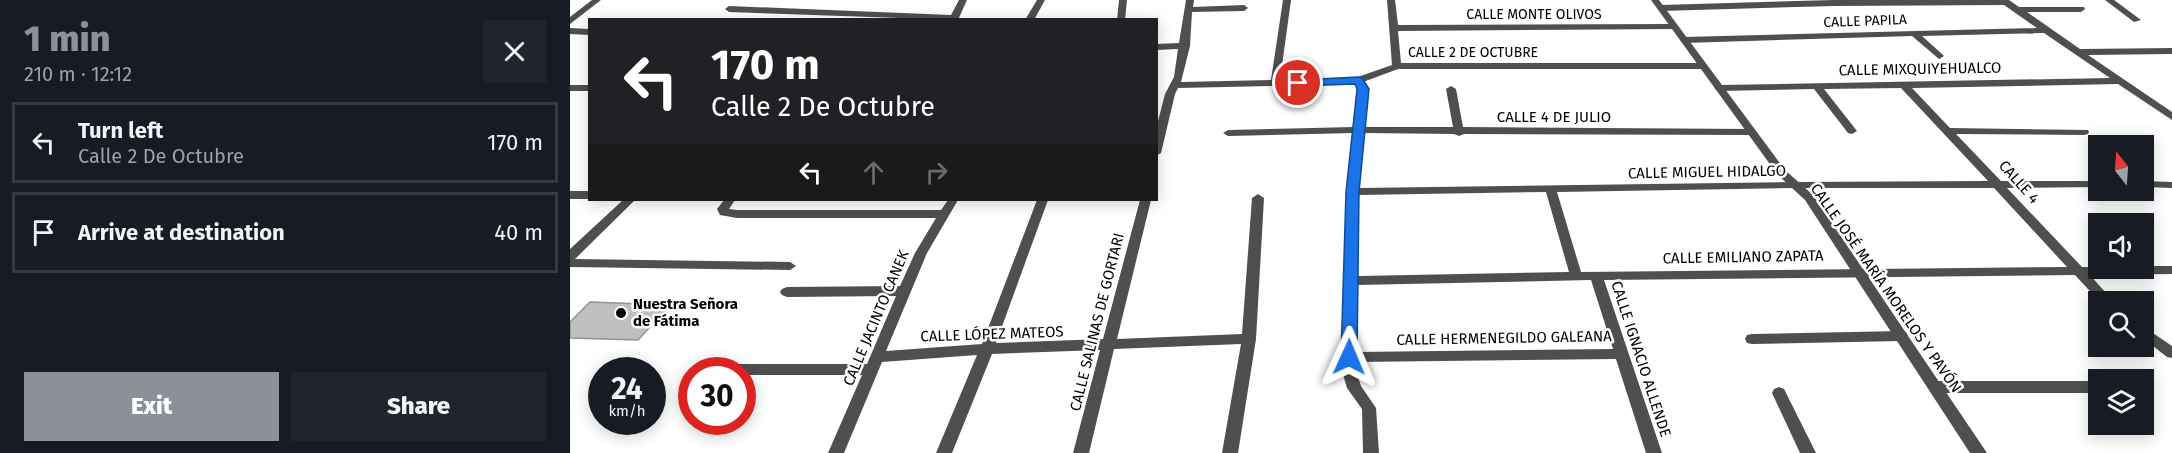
<!DOCTYPE html>
<html lang="en">
<head>
<meta charset="utf-8">
<style>
	body { margin:0; font-family:"Fira Sans",sans-serif; background:#20242c; color:#f1f3f6; height:100vh; display:flex; flex-direction:column; font-size:22px; white-space:nowrap }
	* { box-sizing:border-box; margin:0 }
	p { font-size:20px; color:#9ea1a6 }
	.icon { flex:none; width:33px; height:33px; fill:none; stroke:currentColor; stroke-width:2; stroke-linecap:round; stroke-linejoin:round }
	.map { position:relative; flex:1; overflow:hidden }
	.panel { display:flex; flex-direction:column; background:#171b24; width:570px }
	.panel>* { flex:none }
	.banner { position:absolute; left:18px; top:18px; width:570px; height:183px; border-radius:0px; box-shadow:0 3px 15px #0003; background:#202124; color:#fff; overflow:hidden }
	.needle { width:39px; rotate:343deg }
	.fabs { position:absolute; left:1518px; top:135px; display:grid; gap:12px }
	.fabs a { display:grid; place-items:center; width:66px; height:66px; border-radius:0px; background:#171b24; box-shadow:0 3px 15px #0003; font-size:30px }
	.speed { position:absolute; left:18px; top:357px; display:flex; gap:12px; font-size:30px; font-weight:700; text-align:center }
	.speed>* { display:grid; place-content:center; width:78px; height:78px; border-radius:50%; background:#171b24; box-shadow:0 3px 15px #0003; line-height:1 }
	.speed small { font-size:15px; font-weight:400 }
	.speed .limit { border:9px solid #d22; background:#fff; color:#111 }
	.pin { position:absolute; display:grid; place-items:center; width:51px; height:51px; color:#fff; margin:-26px; border:3px solid #fff; border-radius:50%; box-shadow:0 2px 6px #0007 }
	.me { position:absolute; width:66px; margin:-33px; rotate:1deg; stroke-linejoin:round; filter:drop-shadow(0 0 4px #0008) }
	.turn { display:flex; align-items:center; gap:21px; height:126px; padding:0 24px; font-size:27px }
	.turn .icon { width:78px; height:78px; stroke-width:2.5 }
	.turn b { display:block; font-size:42px; line-height:51px }
	.lanes { display:flex; align-items:center; height:57px; padding:0 24px; background:#0003; justify-content:center; gap:30px; direction:ltr }
	.lanes .off { opacity:.35 }
	.round { display:grid; place-items:center; flex:none; width:63px; height:63px; border-radius:0px; background:#20242c }
	.overview { display:flex; align-items:center; justify-content:space-between; height:102px; padding:0 24px }
	h1 { font-size:36px; font-weight:800; line-height:45px; color:#8c9099 }
	.button { display:flex; gap:12px; margin-top:auto; padding:12px 24px }
	.button a { flex:1; height:69px; border-radius:0px; background:#8c9099; color:#fff; font-size:24px; font-weight:800; line-height:69px; text-align:center }
	.button a+a { background:#20242c; color:#f1f3f6 }
	ul { padding:0; list-style:none }
	li { display:flex; align-items:center; gap:18px; height:81px; margin:0 12px 9px; padding:0 12px; border:3px solid #363941; border-radius:0px }
	li div { flex:1 }
	li b { display:block; font-size:22px }
	li em { font-style:normal }
	main { display:flex; flex:1; min-height:0 }
	.map>svg:first-child { display:block }
	.building { fill:#bfbfbf; stroke:#939393; stroke-width:1.5 }
	.lines { fill:none; stroke-linecap:round; stroke-linejoin:round }
	.minor { fill:#4f4f4f; fill-rule:evenodd }
	.tertiary { fill:#4f4f4f; fill-rule:evenodd }
	.route { fill:#1a73e8; stroke:#114b97; stroke-width:1.5 }
	.poi-dot { fill:#000; stroke:#fff; stroke-width:2 }
	.labels { text-anchor:middle; dominant-baseline:central; stroke-width:5; stroke-linejoin:round; paint-order:stroke }
	.far-street-label { font-size:14px; fill:#000; stroke:#fff }
	.street-label { font-size:15px; fill:#000; stroke:#fff }
	.poi-label { font-size:15px; font-weight:bold; fill:#000; stroke:#fff; text-anchor:start }
</style>
</head>
<body>
<main>
<section class="panel">
<div class="overview"><div><h1>1 min</h1><p>210 m · 12:12</p></div><a class="round"><svg class="icon" aria-label="close" viewBox="0 0 24 24"><path d="M6 6l12 12M18 6L6 18"/></svg></a></div>
<ul>
<li><svg class="icon" aria-label="left" viewBox="0 0 24 24"><path d="M17 20v-9H6M10 6l-5 5 5 5"/></svg><div><b>Turn left</b><p>Calle 2 De Octubre</p></div><em>170 m</em></li>
<li><svg class="icon" aria-label="arrive" viewBox="0 0 24 24"><path d="M6 21V4h12l-3 4 3 4H6"/></svg><div><b>Arrive at destination</b></div><em>40 m</em></li>
</ul>
<div class="button"><a>Exit</a><a>Share</a></div>
</section>
<div class="map">
<svg width="1602" height="453" viewBox="0 0 1602 453">
	<rect width="100%" height="100%" fill="#fff"/>
	<!-- building -->
	<path class="building" d="M20 302 100 305 68 340 0 338V322Z"/>
	<g class="lines">
		<!-- minor -->
		<g class="minor">
			<path d="M22 0H31L0 24V17Z"/>
			<path d="M389 0H397L388 20 159 12 155 9 159 6 381 15Z"/>
			<path d="M467 0H475L464 20H455Z"/>
			<path d="M549 0H557L555 20H547Z"/>
			<path d="M616 0H624L623 7 674 5 678 8 674 11 622 12 620 46 611 82 701 80 713 0H721L710 80 782 79 822 65 817 0H825L828 25 1104 24 1107 25V29L828 31 831 63H1132L1137 66 1132 69H828L793 82 798 93 795 127H883L876 89 881 86 886 89 893 127 1182 129 1187 132 1182 135 894 134 889 136 884 134 794 133 789 188 1225 182 1418 181 1331 88 1254 89 1287 131 1282 134 1278 133 1244 89 1149 91 1144 88 1149 85 1540 78 1474 33 1352 36 1372 54 1374 56 1369 59 1342 36 1114 43 1110 40 1114 37 1467 28 1434 5 1264 6 1091 11 1087 8 1091 5 1264 0H1439L1449 7H1514L1515 9 1511 12H1457L1510 49 1602 48V54L1518 55 1602 112V120L1548 84 1342 88 1380 128 1518 130 1519 132 1518 134 1514 135 1386 134 1431 181H1528V187L1437 188 1512 267 1574 268V266H1602V274L1520 275 1544 302H1530L1505 275 1034 280 1092 453H1076L1046 359 786 362V371L791 386 806 408 809 453H793L792 409 777 388 772 371 777 192 784 133 658 136 653 133 658 130 784 127 788 93 785 84 608 88 605 94 591 153 586 156V129L595 94 604 77 608 49 586 50V44L609 43ZM1225 188H1424L1497 267 1011 272 987 192ZM976 192 999 272 788 276 789 195ZM1021 280 1043 349 786 352 787 285Z"/>
			<path d="M1535 0H1544L1571 20 1564 22Z"/>
			<path d="M0 28 20 29V35L0 34Z"/>
			<rect x="0" y="85" width="20" height="6"/>
			<path d="M1574 181 1602 182V188L1574 187Z"/>
			<rect x="0" y="191" width="20" height="8"/>
			<path d="M688 194 694 198 686 339 668 453H652L671 344 544 349 519 453H503L530 350 422 354 382 453H366L407 355 312 362 274 453H258L292 375H172V370H159L161 366 166 364H297L326 296 217 297 212 295 210 292 212 289 217 287 330 286 345 253 366 218H167L150 215 147 209 154 200H165L159 209 167 210H371L378 200H388L357 253 316 351 412 344 467 200H478L426 343 533 339 570 200H581L547 339 672 334 682 198Z"/>
			<path d="M53 200H65L5 259 220 262 226 266 220 270 0 267V249Z"/>
			<path d="M1574 327 1602 346V358L1597 357 1574 339Z"/>
			<path d="M1331 331 1336 332 1338 336 1336 340 1331 341 1182 344 1177 343 1175 339 1177 335 1182 334Z"/>
			<path d="M1366 381H1528V393H1366L1361 391 1359 387 1361 383Z"/>
			<path d="M1209 387 1214 389 1246 453H1230L1202 393 1204 389Z"/>
		</g>
		<!-- tertiary -->
		<path class="tertiary" d="M1081 0H1089L1215 170 1243 195 1417 453H1400L1235 200 1207 174Z"/>
	</g>
	<!-- route -->
	<path class="route" d="M788 77 792 78 799 89 789 192 787 357 784 361H773L771 357 776 192 787 89 785 84 728 86 722 83 728 80Z"/>
	<!-- markers -->
	<circle class="poi-dot" cx="51" cy="313" r="6"/>
	<g class="labels">
		<!-- far-street labels -->
		<g class="far-street-label">
			<text x="964" y="14">CALLE MONTE OLIVOS</text>
			<text transform="translate(1295 21) rotate(-2)">CALLE PAPILA</text>
			<text x="903" y="52">CALLE 2 DE OCTUBRE</text>
		</g>
		<!-- street labels -->
		<g class="street-label">
			<text transform="translate(1350 69) rotate(-1)">CALLE MIXQUIYEHUALCO</text>
			<text x="984" y="117">CALLE 4 DE JULIO</text>
			<text transform="translate(1137 172) rotate(-1)">CALLE MIGUEL HIDALGO</text>
			<text transform="translate(1449 182) rotate(48)">CALLE 4</text>
			<text transform="translate(1173 257) rotate(-1)">CALLE EMILIANO ZAPATA</text>
			<text transform="translate(1316 288) rotate(55)">CALLE JOSÉ MARÍA MORELOS Y PAVÓN</text>
			<text transform="translate(306 318) rotate(-67)">CALLE JACINTO CANEK</text>
			<text transform="translate(527 322) rotate(-76)">CALLE SALINAS DE GORTARI</text>
			<text transform="translate(422 334) rotate(-2)">CALLE LÓPEZ MATEOS</text>
			<text transform="translate(934 338) rotate(-1)">CALLE HERMENEGILDO GALEANA</text>
			<text transform="translate(1071 359) rotate(72)">CALLE IGNACIO ALLENDE</text>
		</g>
		<!-- poi labels -->
		<g class="poi-label">
			<text x="63" y="304">Nuestra Señora<tspan x="63" dy="17">de Fátima</tspan></text>
		</g>
	</g>
</svg>
<div class="fabs">
<a><svg class="needle" viewBox="-14 -14 28 28"><path d="M0-13l5 13h-10z" fill="#e53935"/><path d="M0 13l5-13h-10z" fill="#9ea1a6"/></svg></a>
<a><svg class="icon" aria-label="sound" viewBox="0 0 24 24"><path d="M4 9h4l5-4v14l-5-4H4zM17 9q2 3 0 6"/></svg></a>
<a><svg class="icon" aria-label="search" viewBox="0 0 24 24"><circle cx="10" cy="10" r="6"/><path d="M15 15l6 6"/></svg></a>
<a><svg class="icon" aria-label="layers" viewBox="0 0 24 24"><path d="M12 4l9 5-9 5-9-5zM3 14l9 5 9-5"/></svg></a>
</div>
<div class="speed"><div>24<small>km/h</small></div><div class="limit">30</div></div>
<div class="pin" style="left:728px;top:83px;background:#d93025"><svg class="icon" aria-label="arrive" viewBox="0 0 24 24"><path d="M6 21V4h12l-3 4 3 4H6"/></svg></div>
<svg class="me" style="left:779px;top:357px" viewBox="-20 -20 40 40"><path d="M0-17L14 15 0 8-14 15z" fill="#1a73e8" stroke="#fff" stroke-width="4"/></svg>
<div class="banner">
<div class="turn"><svg class="icon" aria-label="left" viewBox="0 0 24 24"><path d="M17 20v-9H6M10 6l-5 5 5 5"/></svg><div><b>170 m</b>Calle 2 De Octubre</div></div>
<div class="lanes"><svg class="icon" aria-label="left" viewBox="0 0 24 24"><path d="M17 20v-9H6M10 6l-5 5 5 5"/></svg><svg class="icon off" aria-label="ahead" viewBox="0 0 24 24"><path d="M12 20V5M6 11l6-6 6 6"/></svg><svg class="icon off" aria-label="right" viewBox="0 0 24 24"><path d="M7 20v-9h11M14 6l5 5-5 5"/></svg></div>
</div>
</div>
</main>
</body>
</html>
